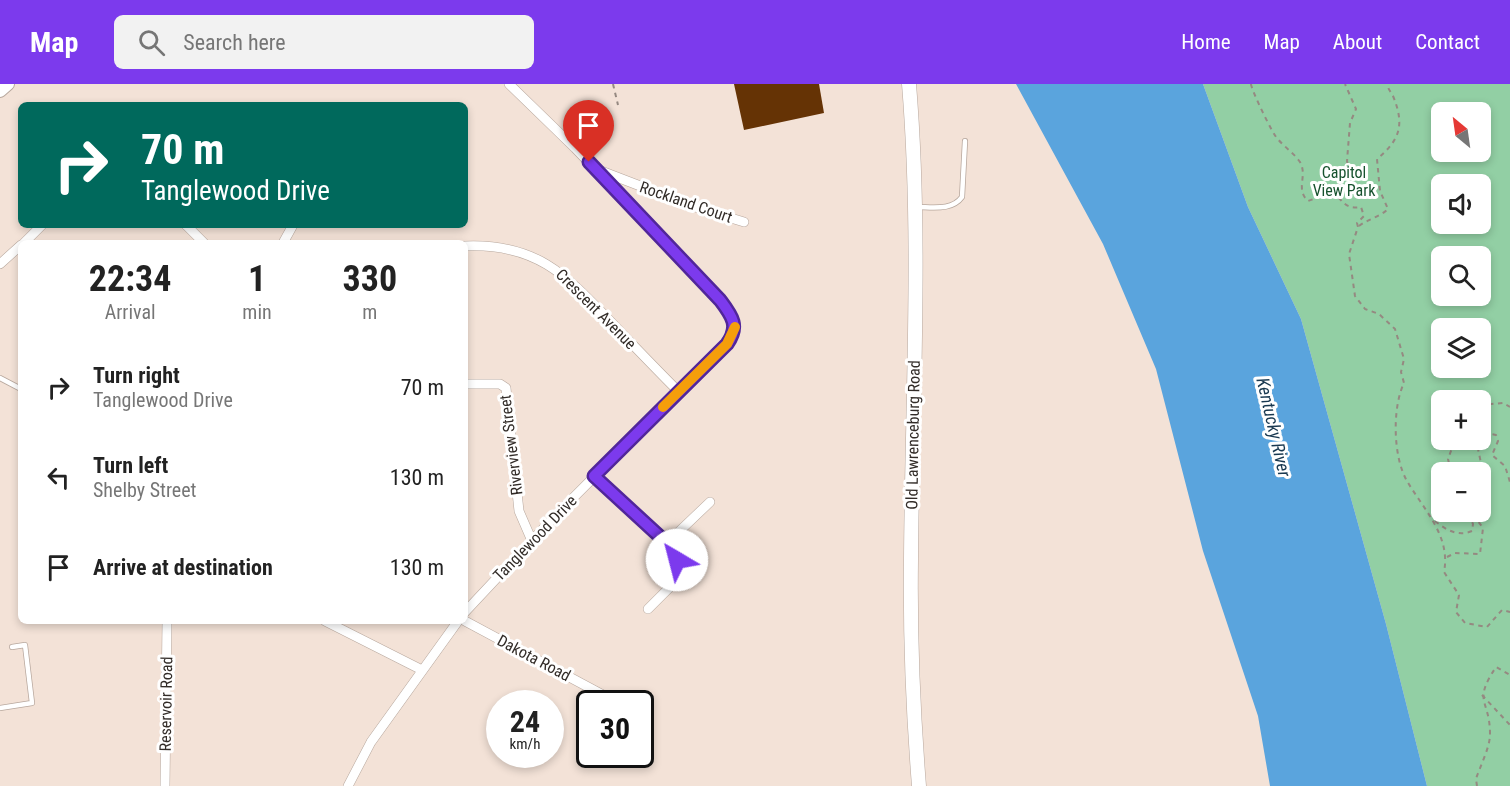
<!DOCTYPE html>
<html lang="en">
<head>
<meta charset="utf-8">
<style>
	body { margin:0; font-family:"Roboto Condensed",sans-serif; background:#f2f2f2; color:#222; height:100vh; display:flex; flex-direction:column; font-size:22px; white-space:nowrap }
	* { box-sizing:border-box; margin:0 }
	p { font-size:20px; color:#767676 }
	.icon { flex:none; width:33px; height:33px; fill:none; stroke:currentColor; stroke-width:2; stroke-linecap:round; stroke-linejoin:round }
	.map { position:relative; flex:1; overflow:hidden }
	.side { position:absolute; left:18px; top:156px; width:450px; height:384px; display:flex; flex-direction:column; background:#fff; border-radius:9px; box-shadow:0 3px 9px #0003 }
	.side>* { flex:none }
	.guide { position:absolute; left:18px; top:18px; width:450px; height:126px; border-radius:9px; box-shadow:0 3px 9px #0003; background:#00695c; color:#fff; overflow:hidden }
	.needle { width:39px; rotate:331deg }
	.fabs { position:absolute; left:1431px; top:18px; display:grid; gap:12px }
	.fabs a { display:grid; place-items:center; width:60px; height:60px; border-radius:9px; background:#fff; box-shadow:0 3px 9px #0003; font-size:30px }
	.speed { position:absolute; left:486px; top:606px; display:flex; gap:12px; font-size:30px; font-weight:700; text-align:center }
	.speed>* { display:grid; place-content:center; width:78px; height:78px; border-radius:50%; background:#fff; box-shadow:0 3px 9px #0003; line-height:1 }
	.speed small { font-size:15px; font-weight:400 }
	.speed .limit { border:3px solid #111; border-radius:9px; background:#fff; color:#111 }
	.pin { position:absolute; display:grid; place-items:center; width:51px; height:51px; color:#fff; margin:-62px -26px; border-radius:50% 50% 50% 0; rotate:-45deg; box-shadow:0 0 6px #0007 }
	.pin .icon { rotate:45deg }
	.me { position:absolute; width:66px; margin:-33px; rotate:323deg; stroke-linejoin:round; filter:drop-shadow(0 0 4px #0008) }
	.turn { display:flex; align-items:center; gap:21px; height:126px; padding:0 24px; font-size:27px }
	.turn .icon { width:78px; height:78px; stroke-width:2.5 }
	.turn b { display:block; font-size:42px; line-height:51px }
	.eta { display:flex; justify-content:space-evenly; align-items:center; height:102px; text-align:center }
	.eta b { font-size:36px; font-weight:700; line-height:42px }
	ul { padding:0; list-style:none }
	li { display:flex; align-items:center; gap:18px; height:90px; padding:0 24px }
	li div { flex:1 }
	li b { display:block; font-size:22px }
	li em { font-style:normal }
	header { display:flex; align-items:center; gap:36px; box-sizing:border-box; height:84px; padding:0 30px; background:#7c3aed; color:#fff }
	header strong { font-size:28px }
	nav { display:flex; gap:33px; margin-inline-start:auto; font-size:21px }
	.search { width:420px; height:54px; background:#f2f2f2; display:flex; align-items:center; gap:15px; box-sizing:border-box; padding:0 21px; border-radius:9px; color:#767676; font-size:22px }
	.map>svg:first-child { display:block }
	.green { fill:#92cfa4; fill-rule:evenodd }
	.water { fill:#5aa4dd }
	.building { fill:#653305 }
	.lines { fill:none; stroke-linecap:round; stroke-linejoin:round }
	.service-casing { stroke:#b7a79d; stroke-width:6 }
	.minor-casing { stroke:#b7a79d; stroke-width:10 }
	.tertiary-casing { stroke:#b7a79d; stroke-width:14 }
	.secondary-casing { stroke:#b7a79d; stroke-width:15 }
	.path { stroke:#958981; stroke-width:2; stroke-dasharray:4.5 4.5; stroke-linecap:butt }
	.service { stroke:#fff; stroke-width:4.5 }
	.minor { stroke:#fff; stroke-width:9 }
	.tertiary { stroke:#fff; stroke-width:12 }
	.secondary { stroke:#fff; stroke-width:14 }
	.route-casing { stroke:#51269a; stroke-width:15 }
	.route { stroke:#7c3aed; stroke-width:10 }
	.slow { stroke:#f59e0b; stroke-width:10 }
	.labels { text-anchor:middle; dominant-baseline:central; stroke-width:6; stroke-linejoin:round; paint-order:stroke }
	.park-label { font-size:16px; fill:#16522e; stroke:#fff }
	.street-label { font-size:16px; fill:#322c28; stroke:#fff }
	.water-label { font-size:18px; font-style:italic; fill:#183850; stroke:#fff }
</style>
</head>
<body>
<header>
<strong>Map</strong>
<div class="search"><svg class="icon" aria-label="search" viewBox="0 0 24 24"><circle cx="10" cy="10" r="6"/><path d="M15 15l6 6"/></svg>Search here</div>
<nav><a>Home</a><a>Map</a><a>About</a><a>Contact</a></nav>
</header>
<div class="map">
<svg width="1510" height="702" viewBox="0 0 1510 702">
	<rect width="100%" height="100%" fill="#f3e2d7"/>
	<!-- green -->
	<path class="green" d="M1203 0H1510V702H1427L1386 540 1301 235 1248 123ZM1442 28H1480V68H1442ZM1442 100H1480V140H1442ZM1442 172H1480V212H1442ZM1442 244H1480V284H1442ZM1442 316H1480V356H1442ZM1442 388H1480V428H1442Z"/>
	<!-- water -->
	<path class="water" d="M1016 0H1203L1248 123 1301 235 1386 540 1427 702H1270L1258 632 1203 467 1156 285 1103 160Z"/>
	<!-- building -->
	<path class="building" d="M734 0H819L824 29 744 46Z"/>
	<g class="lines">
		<!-- service casing -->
		<g class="service-casing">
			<g id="service">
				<path d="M917 123C932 123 952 127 962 113L965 57"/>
				<path d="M0 294 21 305"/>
				<path d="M0 624 32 619 25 561 12 563"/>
			</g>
		</g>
		<!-- minor casing -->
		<g class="minor-casing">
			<g id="minor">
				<path d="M596 85 695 123 744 138"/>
				<path d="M186 141 204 159"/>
				<path d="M24 159 42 141"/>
				<path d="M283 159 293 141"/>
				<path d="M465 162C536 159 565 190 611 238 633 261 656 285 679 308"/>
				<path d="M0 180 21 161"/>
				<path d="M465 300H500L506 304 519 427 532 457"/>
				<path d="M594 392 669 461 677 476 678 484 673 500 648 525"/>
				<path d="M667 459 710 418"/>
				<path d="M465 528 555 432 727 260C740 242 732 232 720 216L575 64 509 0"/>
				<path d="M325 537 422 586"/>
				<path d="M465 537 603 611"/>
				<path d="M165 702 167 537"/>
				<path d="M348 702 371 658 458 537"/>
			</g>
		</g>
		<!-- tertiary casing -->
		<g class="tertiary-casing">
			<path id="tertiary" d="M0 7 8 0"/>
		</g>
		<!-- secondary casing -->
		<g class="secondary-casing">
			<path id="secondary" d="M909 0C922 158 912 317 911 476 910 551 913 627 919 702"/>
		</g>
		<!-- path -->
		<g class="path">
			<path d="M613 0 618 21"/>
			<path d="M1251 0C1251 5 1272 49 1277 54 1284 63 1294 69 1300 78 1308 92 1295 105 1308 117L1327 110 1331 106C1342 115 1344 126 1361 123L1364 132 1357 139 1358 143 1349 170 1355 212 1365 225 1379 230 1395 245 1404 275 1401 288 1404 299C1392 324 1393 373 1407 397 1424 426 1451 452 1444 488L1459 511 1456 528 1465 539 1487 543 1502 526 1510 528"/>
			<path d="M1331 106 1350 91 1347 77 1350 39 1356 25 1345 0"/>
			<path d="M1359 142C1368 135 1380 133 1388 125L1380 107 1377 75C1400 56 1405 41 1393 12 1391 8 1388 5 1387 0"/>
			<path d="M1480 321 1503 319 1510 323"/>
			<path d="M1451 388 1448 375 1455 356"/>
			<path d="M1480 402 1484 393 1478 365 1486 349 1496 351 1498 357 1492 371 1505 382 1510 398"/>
			<path d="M1435 437C1446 446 1458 453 1472 447L1473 440 1467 428"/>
			<path d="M1447 473 1455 469 1480 470 1483 444 1475 433V428"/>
			<path d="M1482 611 1510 641"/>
			<path d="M1477 702 1476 695C1480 682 1490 664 1490 650 1490 615 1472 619 1496 583L1510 591"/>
		</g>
		<!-- service -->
		<use href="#service" class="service"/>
		<!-- minor -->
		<use href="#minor" class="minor"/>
		<!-- tertiary -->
		<use href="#tertiary" class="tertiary"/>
		<!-- secondary -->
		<use href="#secondary" class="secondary"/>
	</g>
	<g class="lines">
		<!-- route casing -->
		<g class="route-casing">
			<path id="route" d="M589 78 720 216C732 232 740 242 727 260L594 392 669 461 677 476"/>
		</g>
		<!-- route -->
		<use href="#route" class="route"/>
		<!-- slow -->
		<path class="slow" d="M663 323 727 260 735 243"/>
	</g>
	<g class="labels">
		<!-- park labels -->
		<g class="park-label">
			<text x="1344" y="88">Capitol<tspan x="1344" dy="18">View Park</tspan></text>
		</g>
		<!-- street labels -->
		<g class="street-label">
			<text transform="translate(686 118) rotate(19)">Rockland Court</text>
			<text transform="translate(596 225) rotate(45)">Crescent Avenue</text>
			<text transform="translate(913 351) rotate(-89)">Old Lawrenceburg Road</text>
			<text transform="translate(511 361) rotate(-97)">Riverview Street</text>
			<text transform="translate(535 454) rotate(-46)">Tanglewood Drive</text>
			<text transform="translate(534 574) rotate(28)">Dakota Road</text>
			<text transform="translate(166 620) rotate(-89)">Reservoir Road</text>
		</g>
		<!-- water labels -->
		<g class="water-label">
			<text transform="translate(1274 343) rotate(77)">Kentucky River</text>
		</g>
	</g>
</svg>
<div class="fabs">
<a><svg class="needle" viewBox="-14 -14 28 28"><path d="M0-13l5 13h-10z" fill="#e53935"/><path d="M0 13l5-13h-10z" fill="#767676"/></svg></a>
<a><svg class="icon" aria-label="sound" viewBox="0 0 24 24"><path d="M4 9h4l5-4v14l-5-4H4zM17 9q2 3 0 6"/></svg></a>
<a><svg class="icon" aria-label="search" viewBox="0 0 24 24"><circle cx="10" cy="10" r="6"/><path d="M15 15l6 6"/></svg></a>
<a><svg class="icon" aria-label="layers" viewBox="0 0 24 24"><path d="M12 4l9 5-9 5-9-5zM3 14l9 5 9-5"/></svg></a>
<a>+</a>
<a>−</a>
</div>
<div class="speed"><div>24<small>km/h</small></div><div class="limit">30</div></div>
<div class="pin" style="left:589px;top:78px;background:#d93025"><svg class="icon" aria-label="arrive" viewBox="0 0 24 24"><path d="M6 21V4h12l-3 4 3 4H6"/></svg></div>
<svg class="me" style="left:677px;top:476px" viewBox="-20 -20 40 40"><circle r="19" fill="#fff"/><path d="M0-13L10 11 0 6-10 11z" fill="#7c3aed"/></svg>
<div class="guide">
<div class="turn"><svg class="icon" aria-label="right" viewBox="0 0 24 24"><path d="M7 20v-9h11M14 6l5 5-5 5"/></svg><div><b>70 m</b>Tanglewood Drive</div></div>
</div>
<section class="side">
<div class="eta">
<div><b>22:34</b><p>Arrival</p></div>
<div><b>1</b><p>min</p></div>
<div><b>330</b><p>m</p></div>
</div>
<ul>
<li><svg class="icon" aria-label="right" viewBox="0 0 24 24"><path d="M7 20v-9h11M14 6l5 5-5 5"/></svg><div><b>Turn right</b><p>Tanglewood Drive</p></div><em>70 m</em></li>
<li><svg class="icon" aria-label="left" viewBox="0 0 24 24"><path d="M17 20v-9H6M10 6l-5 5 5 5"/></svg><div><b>Turn left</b><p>Shelby Street</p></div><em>130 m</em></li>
<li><svg class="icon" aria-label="arrive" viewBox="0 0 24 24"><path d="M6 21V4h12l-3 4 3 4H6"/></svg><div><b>Arrive at destination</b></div><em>130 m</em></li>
</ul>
</section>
</div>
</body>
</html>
